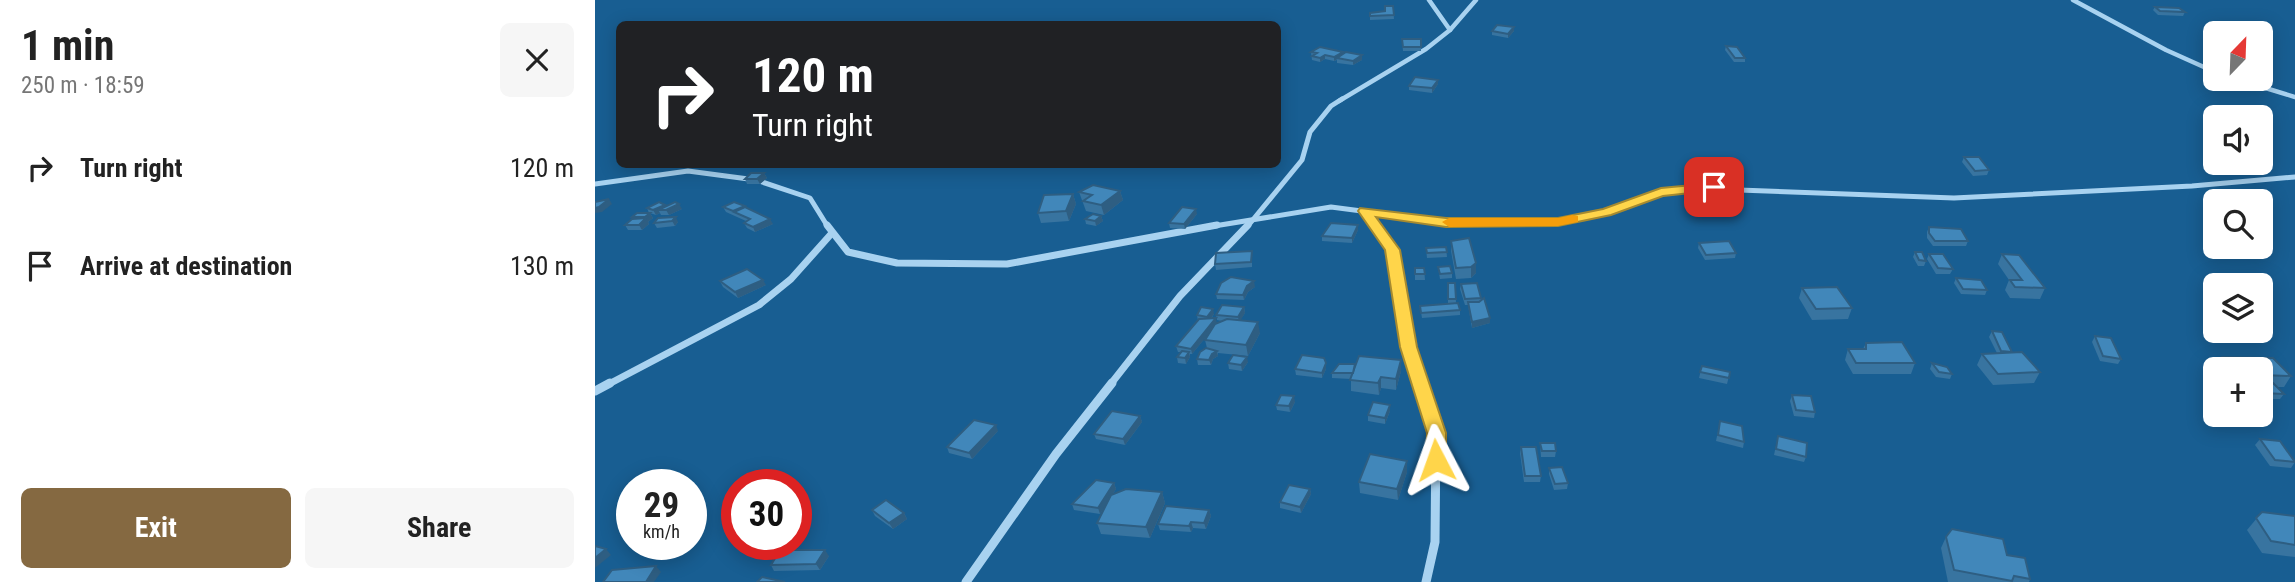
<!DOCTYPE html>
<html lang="en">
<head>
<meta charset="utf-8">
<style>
	body { margin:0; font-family:"Roboto Condensed",sans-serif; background:#f6f6f6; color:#222; height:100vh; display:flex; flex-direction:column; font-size:26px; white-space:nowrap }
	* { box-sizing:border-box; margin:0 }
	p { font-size:23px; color:#767676 }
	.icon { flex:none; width:38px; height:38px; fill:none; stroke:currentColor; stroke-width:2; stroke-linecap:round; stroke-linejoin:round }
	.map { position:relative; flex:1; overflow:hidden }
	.details { display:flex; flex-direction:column; background:#fff; width:595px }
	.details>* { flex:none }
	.guide { position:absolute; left:21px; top:21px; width:665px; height:147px; border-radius:10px; box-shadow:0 4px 18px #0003; background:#202124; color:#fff; overflow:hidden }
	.needle { width:46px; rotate:23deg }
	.tools { position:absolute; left:1608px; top:21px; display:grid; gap:14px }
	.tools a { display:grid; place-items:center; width:70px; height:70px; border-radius:10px; background:#fff; box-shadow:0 4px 18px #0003; font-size:35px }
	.speed { position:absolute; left:21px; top:469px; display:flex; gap:14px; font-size:35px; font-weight:700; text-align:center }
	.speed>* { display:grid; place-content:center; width:91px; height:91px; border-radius:50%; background:#fff; box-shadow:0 4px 18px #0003; line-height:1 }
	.speed small { font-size:18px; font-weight:400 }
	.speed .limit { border:10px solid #d22; background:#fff; color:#111 }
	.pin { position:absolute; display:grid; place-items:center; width:60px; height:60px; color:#fff; margin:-30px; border-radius:14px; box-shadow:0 4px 10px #0006 }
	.me { position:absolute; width:77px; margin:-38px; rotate:356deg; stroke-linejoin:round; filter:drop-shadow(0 0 5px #0008) }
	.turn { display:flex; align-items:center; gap:24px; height:147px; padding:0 21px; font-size:32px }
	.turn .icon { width:91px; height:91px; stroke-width:2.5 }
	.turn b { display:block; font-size:49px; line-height:60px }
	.round { display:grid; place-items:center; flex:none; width:74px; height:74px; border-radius:10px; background:#f6f6f6 }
	.headline { display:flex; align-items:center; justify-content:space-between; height:119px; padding:0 21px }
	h1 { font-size:42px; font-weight:700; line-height:52px }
	.primary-button { display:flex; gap:14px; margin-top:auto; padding:14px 21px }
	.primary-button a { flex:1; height:80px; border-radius:10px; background:#856941; color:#fff; font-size:28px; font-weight:700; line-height:80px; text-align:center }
	.primary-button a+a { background:#f6f6f6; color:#222 }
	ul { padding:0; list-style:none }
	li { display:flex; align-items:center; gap:21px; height:98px; padding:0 21px }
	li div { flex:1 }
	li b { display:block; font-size:26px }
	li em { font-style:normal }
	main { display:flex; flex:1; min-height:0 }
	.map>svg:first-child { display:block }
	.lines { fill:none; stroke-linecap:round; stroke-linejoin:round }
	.street-far3 { stroke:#a8d2f0; stroke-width:4.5 }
	.street-far2 { stroke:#a8d2f0; stroke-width:5 }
	.street-far1 { stroke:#a8d2f0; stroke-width:7 }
	.street { stroke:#a8d2f0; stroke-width:9 }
	.wall { fill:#3874a0 }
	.shaded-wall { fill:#2e5e82 }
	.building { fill:#4187ba; stroke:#2e5e82; stroke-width:2 }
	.route { fill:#ffd54a; stroke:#a68a30; stroke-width:2 }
	.slow { fill:#f59e0b }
</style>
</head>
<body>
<main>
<section class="details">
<div class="headline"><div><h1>1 min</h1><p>250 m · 18:59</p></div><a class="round"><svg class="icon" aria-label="close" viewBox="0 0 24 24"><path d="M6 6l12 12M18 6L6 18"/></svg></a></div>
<ul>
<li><svg class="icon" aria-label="right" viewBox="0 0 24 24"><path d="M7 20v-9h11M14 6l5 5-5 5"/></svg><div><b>Turn right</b></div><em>120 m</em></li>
<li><svg class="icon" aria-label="arrive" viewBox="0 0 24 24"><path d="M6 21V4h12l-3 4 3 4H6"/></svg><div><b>Arrive at destination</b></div><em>130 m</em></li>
</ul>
<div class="primary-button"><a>Exit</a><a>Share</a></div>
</section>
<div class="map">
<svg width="1700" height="582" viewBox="0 0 1700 582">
	<rect width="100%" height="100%" fill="#185e92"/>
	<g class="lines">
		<!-- street-far3 -->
		<g class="street-far3">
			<path d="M834 0 855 30"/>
			<path d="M1478 0 1571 50 1620 72"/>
			<path d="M1641 79 1700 97"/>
			<path d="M744 101 831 49 855 30 881 0"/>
		</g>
		<!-- street-far2 -->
		<g class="street-far2">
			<path d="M0 184 93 171 161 180 215 198 233 227"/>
			<path d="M770 211 781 227"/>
			<path d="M613 227 736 207 851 222H963L1011 212 1066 192 1089 188 1359 198 1597 186 1700 177"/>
			<path d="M652 227 707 160 715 132 736 106 747 99"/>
		</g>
		<!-- street-far1 -->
		<g class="street-far1">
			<path d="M232 225 253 252 302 263 412 264 622 225"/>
			<path d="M780 225 797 250 814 347 826 385"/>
			<path d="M12 385 164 305 196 279 237 233"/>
			<path d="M515 385 585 296 653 225"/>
		</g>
		<!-- street -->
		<g class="street">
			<path d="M825 383 841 433 840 542 831 582"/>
			<path d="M0 391 15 383"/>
			<path d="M371 582 461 454 517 383"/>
		</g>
	</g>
	<!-- wall -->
	<g class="wall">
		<path d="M798 6 799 19 775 20V13L790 11Z"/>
		<path d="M1560 7 1590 12 1588 16 1563 15 1558 10Z"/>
		<path d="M897 31H919L913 38 897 35Z"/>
		<path d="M807 39H826V51H808Z"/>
		<path d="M1131 46 1150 58V62H1139L1130 50Z"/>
		<path d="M716 52 748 54 767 60 758 65 742 63V60L739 61 730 59 725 62 717 60Z"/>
		<path d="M1612 54 1620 55V66H1616L1610 59Z"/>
		<path d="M843 84 837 93 814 90V86Z"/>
		<path d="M1369 157 1394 170 1392 175 1378 176 1367 162Z"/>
		<path d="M169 173 172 178 165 184H152L150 179Z"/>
		<path d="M525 191 528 200 509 215 491 211 484 192Z"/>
		<path d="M478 194 481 204 474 221 446 223 443 213Z"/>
		<path d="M71 206 87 209 74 215H66L65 213 61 215 55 213 58 218 53 222 54 224 47 230H33L30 225 38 219 37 217 54 213 52 208Z"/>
		<path d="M128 207H150L178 224 160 232 152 228 149 223 151 221 131 212Z"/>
		<path d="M602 214 590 229 575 228 574 223Z"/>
		<path d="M506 216 508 221 501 226 491 224 490 219Z"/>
		<path d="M63 218 83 222 80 226 62 228 59 223Z"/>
		<path d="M1334 227 1373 241 1371 246H1338L1332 238V232Z"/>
		<path d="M763 230 757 243 727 241V236Z"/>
		<path d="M856 241 881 263V273L876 278 861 279 856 251Z"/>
		<path d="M1104 243 1141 253 1140 258 1110 260 1103 248Z"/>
		<path d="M851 247 852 257 832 258 831 248Z"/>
		<path d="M657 251V267L621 270 620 264Z"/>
		<path d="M1320 252 1331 261 1329 266H1323L1318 257Z"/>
		<path d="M1334 254 1358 269 1355 274H1341L1332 259Z"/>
		<path d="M1407 254 1450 288 1445 299 1415 298 1410 290 1414 280 1403 264Z"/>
		<path d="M843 267 857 273V278L845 279Z"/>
		<path d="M820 268H829L830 280H820Z"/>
		<path d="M1361 278 1392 290 1390 295 1366 294 1359 283Z"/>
		<path d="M125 281 171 285 143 298 128 287Z"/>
		<path d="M853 283H860L861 303 865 310V315L827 318 825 306 853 304Z"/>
		<path d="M866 284 886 298V301L895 318V323L877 328 873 305H870L865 289Z"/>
		<path d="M660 287 653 292 649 300 622 299 621 294Z"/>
		<path d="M1207 288 1257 308 1253 319 1217 320 1204 298Z"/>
		<path d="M649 307 650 313 645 320 665 333 653 356 623 353V356L618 359 616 365H603L602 359 612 348 610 340 615 332 597 354H595V357L591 364 583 363 582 357 586 352H583L581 346 603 321 602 315 619 314 616 319 622 323 627 321 622 320 621 315Z"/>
		<path d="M1397 331 1417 352 1416 353 1445 372 1439 383 1398 385 1382 365 1387 354 1402 353 1394 337Z"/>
		<path d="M1500 336 1526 359 1523 364 1505 361 1497 342Z"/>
		<path d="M1271 343 1320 363 1316 374H1258L1250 360 1253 349H1268Z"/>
		<path d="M1628 357 1696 376 1689 387H1682L1689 394 1685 399H1666V369H1622L1621 368Z"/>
		<path d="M653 362 647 371 634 369 633 363Z"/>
		<path d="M1337 363 1357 374 1355 379 1341 377 1335 369Z"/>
		<path d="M1107 366 1135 372 1132 384 1104 378Z"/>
		<path d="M700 369H731L727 378 701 375Z"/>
		<path d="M806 371 801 390 786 388 784 395 756 391V379L737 378V373Z"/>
		<path d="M1197 395 1220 412 1219 418 1199 416 1195 401Z"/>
		<path d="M700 402 695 412 682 410 681 405Z"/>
		<path d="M795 405V411L790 424 773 421V415Z"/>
		<path d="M545 416 547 422 530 445 501 439 499 434Z"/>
		<path d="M1125 421 1149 442 1148 448 1121 441Z"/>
		<path d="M403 431 377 459 354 453 352 447Z"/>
		<path d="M1183 436 1211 457 1209 462 1179 455Z"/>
		<path d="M1665 439 1700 462 1696 468 1675 466 1660 445Z"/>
		<path d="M945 443 961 451 960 457H946Z"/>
		<path d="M926 447 946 476 945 482H929L925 453Z"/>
		<path d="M954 468 973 483 972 489 959 490 954 474Z"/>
		<path d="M812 472 803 500 765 493 764 482Z"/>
		<path d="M519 483 521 489 517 495 567 492 570 503 555 538 506 534 502 523 515 499 505 514 479 510 477 504Z"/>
		<path d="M715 489 716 494 706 513 685 508V502Z"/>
		<path d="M277 510 309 513 312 519 298 529 280 516Z"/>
		<path d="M614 510 616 516 611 529 598 528 596 532 565 530 563 524Z"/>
		<path d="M1667 512 1700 516V557L1667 553 1652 530Z"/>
		<path d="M1351 537 1412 555 1435 579 1434 582H1353L1346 548Z"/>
		<path d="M234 556 225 570 179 571 176 565Z"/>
	</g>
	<!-- shaded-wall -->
	<g class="shaded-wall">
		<path d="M919 27V31L913 38V34Z"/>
		<path d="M748 52V56L739 61V57Z"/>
		<path d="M730 55V59L725 62V58Z"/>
		<path d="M767 55V60L758 65V61Z"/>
		<path d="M843 80V84L837 93V88Z"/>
		<path d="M169 173 172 178 165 184 162 179Z"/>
		<path d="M525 191 528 200 509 215 506 205Z"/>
		<path d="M478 194 481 204 474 221 471 211Z"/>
		<path d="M14 199 17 204 7 212 0 213V208Z"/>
		<path d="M84 204 87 209 74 215 71 210H63L65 213 61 215 58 210 70 205 72 210Z"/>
		<path d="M601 209 602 214 590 229 589 224Z"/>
		<path d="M55 213 58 218 53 222 54 224 47 230 44 225 51 219 50 217Z"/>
		<path d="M506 216 508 221 501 226 500 221Z"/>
		<path d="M81 217 83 222 80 226 77 221Z"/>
		<path d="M175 219 178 224 160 232 158 227Z"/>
		<path d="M763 225V230L757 243V238Z"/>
		<path d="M881 263V273L876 278V267Z"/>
		<path d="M168 280 171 285 143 298 140 292Z"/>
		<path d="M659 281 660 287 653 292 649 300 648 295 652 286Z"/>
		<path d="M649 307 650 313 644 323 643 317Z"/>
		<path d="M618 309 619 314 613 322 612 317Z"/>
		<path d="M621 318 622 324 597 354 596 349Z"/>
		<path d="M895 318V323L877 328V322Z"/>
		<path d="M663 322 665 333 653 356 651 345Z"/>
		<path d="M622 351 623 356 618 359 616 365 614 360 617 354Z"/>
		<path d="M594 352 595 357 591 364 590 358Z"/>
		<path d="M652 357 653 362 647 371 646 365Z"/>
		<path d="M806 360V371L801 390V379Z"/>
		<path d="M731 363V369L727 378V373Z"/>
		<path d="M786 377V388L784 395 783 383Z"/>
		<path d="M699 396 700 402 695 412 694 406Z"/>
		<path d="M795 405V411L790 424V418Z"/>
		<path d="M545 416 547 422 530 445 528 439Z"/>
		<path d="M401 425 403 431 377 459 374 453Z"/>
		<path d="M812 461V472L803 500 802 489Z"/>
		<path d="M519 483 521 489 505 514 503 508Z"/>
		<path d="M715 489 716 494 706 513 705 507Z"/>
		<path d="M567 492 570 503 555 538 551 527Z"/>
		<path d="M614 510 616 516 611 529 609 523Z"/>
		<path d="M309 513 312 519 298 529 294 523Z"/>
		<path d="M596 522 598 528 596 532 594 526Z"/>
		<path d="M11 549 16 555 0 568V558Z"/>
		<path d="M230 550 234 556 225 570 221 564Z"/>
		<path d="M61 566 66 572 59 582H51Z"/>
	</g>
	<!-- building -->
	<g class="building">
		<path d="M790 6H798L799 15 775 16V13L790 11Z"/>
		<path d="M1560 7 1584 8 1590 12 1565 11Z"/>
		<path d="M902 25 919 27 913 34 897 31Z"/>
		<path d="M807 39H826V47H808Z"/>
		<path d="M1131 46 1142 47 1150 58H1140Z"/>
		<path d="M725 47 748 52 739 57 730 55 725 58 717 56 722 53 716 52Z"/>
		<path d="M751 52 767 55 758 61 742 58Z"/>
		<path d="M1612 54 1620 55V62H1618Z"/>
		<path d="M820 77 843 80 837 88 814 86Z"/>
		<path d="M1369 157H1384L1394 170 1380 171Z"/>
		<path d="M156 173H169L162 179H150Z"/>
		<path d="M498 185 525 191 506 205 488 201 497 195 484 192Z"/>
		<path d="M478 194 471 211 443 213 449 195Z"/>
		<path d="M14 199 4 207 0 208V202Z"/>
		<path d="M64 202 70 205 58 210 52 208Z"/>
		<path d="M80 202 84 204 71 210H63Z"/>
		<path d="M139 202 150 206 138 211 128 207Z"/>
		<path d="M150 207 175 219 158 227 149 223 155 219 139 212Z"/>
		<path d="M587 207 601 209 589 224 574 223Z"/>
		<path d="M42 213H55L50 217H37Z"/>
		<path d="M498 214 506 216 500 221 490 219Z"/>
		<path d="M81 217 77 221 59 223 63 218Z"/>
		<path d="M51 218 44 225H30L37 219Z"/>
		<path d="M736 223 763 225 757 238 727 236Z"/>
		<path d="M1334 227 1366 229 1373 241H1340L1334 233Z"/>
		<path d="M874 238 881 263 876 267 861 268 856 241Z"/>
		<path d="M1134 241 1141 253 1111 255 1104 243Z"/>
		<path d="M851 247 852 252 832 253 831 248Z"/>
		<path d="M657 251 656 262 620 264 621 253Z"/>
		<path d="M1320 252H1327L1331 261 1324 260Z"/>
		<path d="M1334 254H1348L1358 269 1343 268Z"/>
		<path d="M1407 254 1424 255 1450 288 1420 287 1415 280H1427Z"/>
		<path d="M855 266 857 273 845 274 843 267Z"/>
		<path d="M820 268H829L830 274H820Z"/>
		<path d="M152 269 168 280 140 292 125 281Z"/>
		<path d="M636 277 659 281 652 286 648 295 621 294 626 283Z"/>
		<path d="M1361 278 1386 280 1392 290 1368 289Z"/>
		<path d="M853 283H860L861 299H853Z"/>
		<path d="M882 283 886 298 870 299 866 284Z"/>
		<path d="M1242 287 1257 308 1221 309 1207 288Z"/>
		<path d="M889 298 895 318 877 322 873 302H884Z"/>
		<path d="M863 303 865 310 826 313 825 306Z"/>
		<path d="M627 305 649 307 643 317 621 315Z"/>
		<path d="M606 307 618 309 612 317 602 315Z"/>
		<path d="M621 318 596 349 581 346 604 319Z"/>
		<path d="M632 319 663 322 651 345 610 340 620 324Z"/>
		<path d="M1397 331 1407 332 1417 352 1406 351Z"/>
		<path d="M1500 336 1516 338 1526 359 1508 356Z"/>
		<path d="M1307 342 1320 363H1261L1253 349H1271V343Z"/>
		<path d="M611 348 622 351 617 354 614 360 602 359 605 352Z"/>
		<path d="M587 351 594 352 590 358 582 357Z"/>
		<path d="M1427 352 1445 372 1403 374 1387 354Z"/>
		<path d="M638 355 652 357 646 365 633 363Z"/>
		<path d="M707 355 729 358 731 363 727 373 700 369Z"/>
		<path d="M764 356 806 360 801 379 786 377 783 383 755 380Z"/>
		<path d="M1628 357 1678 358 1696 376 1666 375V369H1640Z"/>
		<path d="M1337 363 1352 367 1357 374 1344 372Z"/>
		<path d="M744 364H760L758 373H737Z"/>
		<path d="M1107 366 1135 372 1134 378 1105 372Z"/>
		<path d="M1666 383H1678L1689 394 1666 393Z"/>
		<path d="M686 395 699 396 694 406 681 405Z"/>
		<path d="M1197 395 1216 396 1220 412 1201 410Z"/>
		<path d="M778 402 795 405 790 418 773 415Z"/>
		<path d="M517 411 545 416 528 439 499 434Z"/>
		<path d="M379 420 401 425 374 453 352 447Z"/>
		<path d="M1125 421 1147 426 1149 442 1123 435Z"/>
		<path d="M1183 436 1212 443 1211 457 1181 449Z"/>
		<path d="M1665 439 1685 441 1700 462 1680 460Z"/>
		<path d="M945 443H960L961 451H947Z"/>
		<path d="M926 447H941L946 476H930Z"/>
		<path d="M775 454 812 461 802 489 764 482Z"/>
		<path d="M967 467 973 483 960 484 954 468Z"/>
		<path d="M501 480 519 483 503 508 477 504Z"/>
		<path d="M694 485 715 489 705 507 685 502Z"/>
		<path d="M531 489 567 492 551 527 502 523 516 495Z"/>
		<path d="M291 500 309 513 294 523 277 510Z"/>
		<path d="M571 506 614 510 609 523 596 522 594 526 563 524Z"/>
		<path d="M1667 512 1700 516V545L1676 541 1661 518Z"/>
		<path d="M1357 529 1408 539 1412 555 1430 558 1435 579 1419 576 1417 581 1359 570 1351 537Z"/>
		<path d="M0 546 11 549 0 558Z"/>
		<path d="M185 550H230L221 564 176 565Z"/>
		<path d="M61 566 51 582H8L17 570Z"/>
		<path d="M167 577 190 582H162Z"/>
	</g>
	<!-- route -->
	<path class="route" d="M1119 183 1123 184V190L1068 196 1016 215 963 226 851 227 781 217 805 250 822 347 851 433V460L848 465 841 467 834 465 831 460 832 433 805 347 790 250 763 211 765 208 851 218H963L1008 209 1066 188Z"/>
	<!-- slow -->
	<path class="slow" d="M977 215 983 216V222L963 226 854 227 847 222 854 218H963Z"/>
</svg>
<div class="tools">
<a><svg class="needle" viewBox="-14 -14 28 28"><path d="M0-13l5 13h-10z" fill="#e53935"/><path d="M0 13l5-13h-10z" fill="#767676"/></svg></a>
<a><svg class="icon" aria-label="sound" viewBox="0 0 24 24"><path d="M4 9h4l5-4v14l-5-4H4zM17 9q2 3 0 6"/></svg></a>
<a><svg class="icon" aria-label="search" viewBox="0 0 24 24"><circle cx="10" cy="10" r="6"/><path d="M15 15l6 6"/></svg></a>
<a><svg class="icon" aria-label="layers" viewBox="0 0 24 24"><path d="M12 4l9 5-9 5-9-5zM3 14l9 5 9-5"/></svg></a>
<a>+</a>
</div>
<div class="speed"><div>29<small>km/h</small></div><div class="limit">30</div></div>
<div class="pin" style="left:1119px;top:187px;background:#d93025"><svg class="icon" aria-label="arrive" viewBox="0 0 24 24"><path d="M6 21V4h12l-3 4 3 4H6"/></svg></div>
<svg class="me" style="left:841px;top:460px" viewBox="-20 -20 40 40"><path d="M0-17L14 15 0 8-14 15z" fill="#ffd54a" stroke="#fff" stroke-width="4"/></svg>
<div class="guide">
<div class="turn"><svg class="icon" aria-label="right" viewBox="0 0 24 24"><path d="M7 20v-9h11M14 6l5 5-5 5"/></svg><div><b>120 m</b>Turn right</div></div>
</div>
</div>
</main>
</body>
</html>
